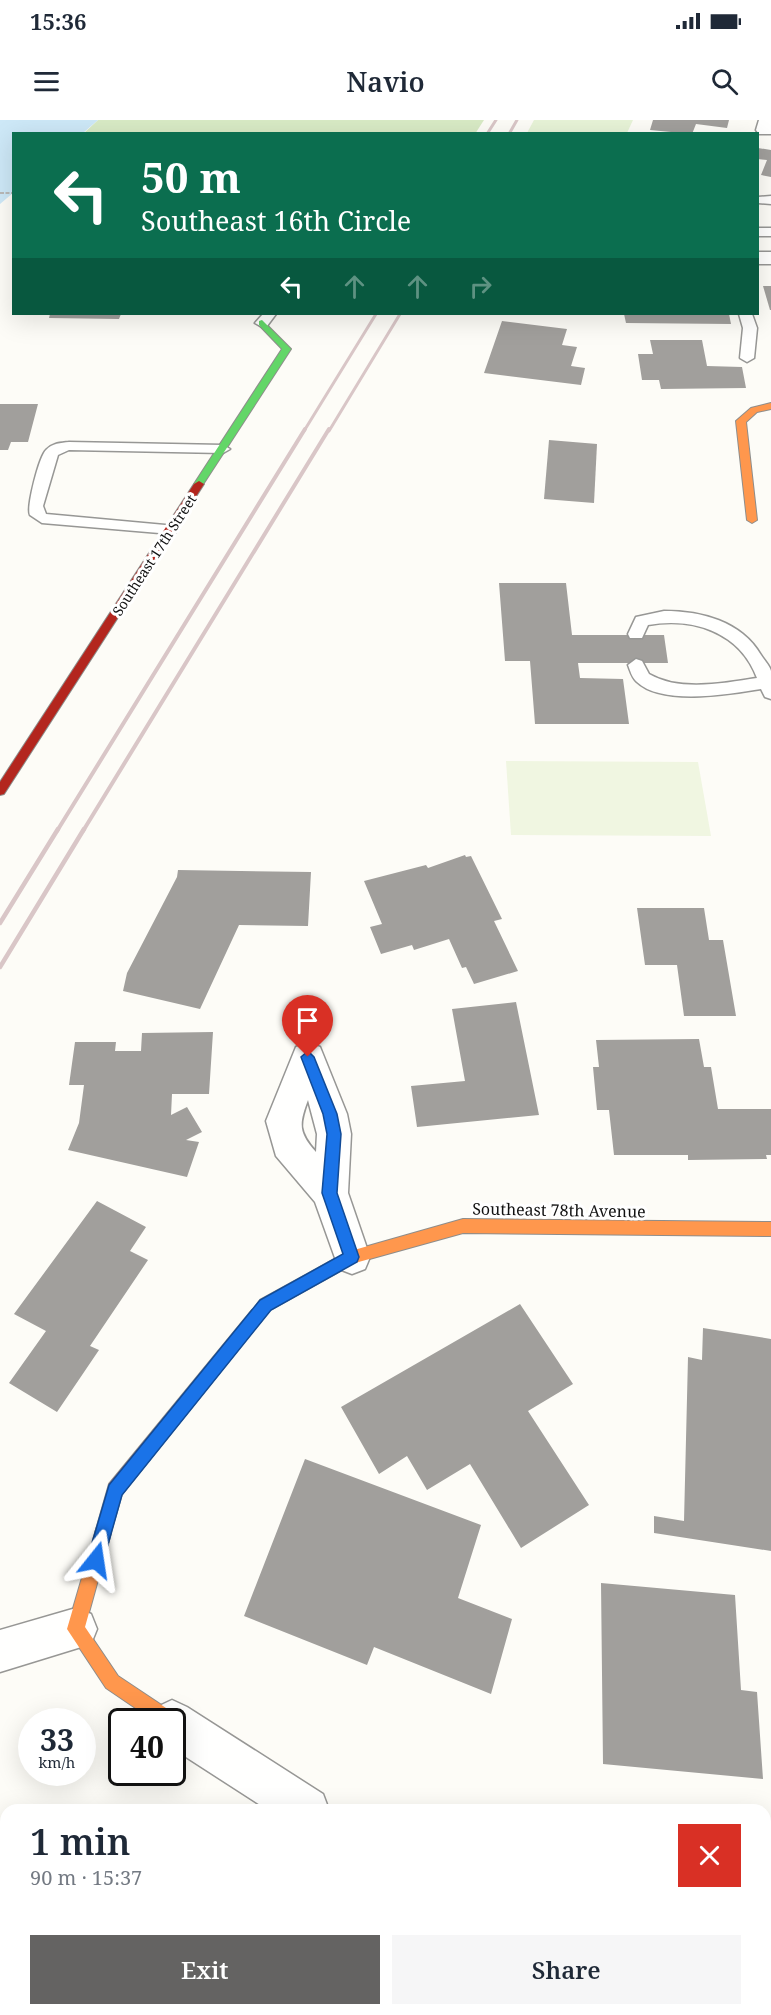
<!DOCTYPE html>
<html lang="en">
<head>
<meta charset="utf-8">
<style>
	body { margin:0; font-family:"Noto Serif",serif; background:#f6f6f7; color:#1f2937; height:100vh; display:flex; flex-direction:column; font-size:22px; white-space:nowrap }
	* { box-sizing:border-box; margin:0 }
	p { font-size:20px; color:#747a83 }
	.icon { flex:none; width:33px; height:33px; fill:none; stroke:currentColor; stroke-width:2; stroke-linecap:round; stroke-linejoin:round }
	.map { position:relative; flex:1; overflow:hidden }
	.sheet { position:absolute; left:0px; top:1684px; width:771px; height:212px; display:flex; flex-direction:column; background:#fff; border-radius:18px 18px 0 0; box-shadow:0 6px 24px #0002 }
	.sheet>* { flex:none }
	.guide { position:absolute; left:12px; top:12px; width:747px; height:183px; border-radius:0px; box-shadow:0 6px 24px #0002; background:#0b6e4f; color:#fff; overflow:hidden }
	.speed { position:absolute; left:18px; top:1588px; display:flex; gap:12px; font-size:30px; font-weight:700; text-align:center }
	.speed>* { display:grid; place-content:center; width:78px; height:78px; border-radius:50%; background:#fff; box-shadow:0 6px 24px #0002; line-height:1 }
	.speed small { font-size:15px; font-weight:400 }
	.speed .limit { border:3px solid #111; border-radius:9px; background:#fff; color:#111 }
	.pin { position:absolute; display:grid; place-items:center; width:51px; height:51px; color:#fff; margin:-62px -26px; border-radius:50% 50% 50% 0; rotate:-45deg; box-shadow:0 0 6px #0007 }
	.pin .icon { rotate:45deg }
	.me { position:absolute; width:66px; margin:-33px; rotate:15deg; stroke-linejoin:round; filter:drop-shadow(0 0 4px #0008) }
	.turn { display:flex; align-items:center; gap:21px; height:126px; padding:0 30px; font-size:27px }
	.turn .icon { width:78px; height:78px; stroke-width:2.5 }
	.turn b { display:block; font-size:42px; line-height:51px }
	.lanes { display:flex; align-items:center; height:57px; padding:0 30px; background:#0003; justify-content:center; gap:30px; direction:ltr }
	.lanes .off { opacity:.35 }
	.round { display:grid; place-items:center; flex:none; width:63px; height:63px; border-radius:0px; background:#f6f6f7 }
	.head { display:flex; align-items:center; justify-content:space-between; height:102px; padding:0 30px }
	h1 { font-size:36px; font-weight:600; line-height:45px }
	.cta { display:flex; gap:12px; margin-top:auto; padding:12px 30px }
	.cta a { flex:1; height:69px; border-radius:0px; background:#646362; color:#fff; font-size:24px; font-weight:600; line-height:69px; text-align:center }
	.cta a+a { background:#f6f6f7; color:#1f2937 }
	.status { display:flex; justify-content:space-between; align-items:center; height:42px; padding:0 30px; background:#fff; direction:ltr }
	.status svg { height:16px; fill:currentColor }
	header { display:flex; justify-content:space-between; align-items:center; height:78px; padding:0 30px; background:#fff; font-size:27px; font-weight:600 }
	.map>svg:first-child { display:block }
	.green { fill:#e7f3d7 }
	.forest { fill:#d8eac5 }
	.pitch { fill:#f0f6e1 }
	.water { fill:#cde8f7 }
	.building { fill:#a19f9c }
	.lines { fill:none; stroke-linecap:round; stroke-linejoin:round }
	.lane-casing { stroke:#979795; stroke-width:3 }
	.street-casing { stroke:#979795; stroke-width:3 }
	.fast-casing { stroke:#8e8d8b; stroke-width:2 }
	.slow-casing { stroke:#8e8d8b; stroke-width:2 }
	.jam-casing { stroke:#8e8d8b; stroke-width:2 }
	.path { stroke:#b9b9b8; stroke-width:2; stroke-dasharray:4 1.5; stroke-linecap:butt }
	.lane { fill:#fffffe; fill-rule:evenodd }
	.street { fill:#fffffe; fill-rule:evenodd }
	.fast { fill:#63d668; fill-rule:evenodd }
	.slow { fill:#ff974d; fill-rule:evenodd }
	.jam { fill:#b3261e; fill-rule:evenodd }
	.rail-far2 { stroke:#d9c6c7; stroke-width:3 }
	.rail-far1 { stroke:#d9c6c7; stroke-width:4 }
	.rail { stroke:#d9c6c7; stroke-width:4.5 }
	.route { fill:#1a73e8; stroke:#114b97; stroke-width:1.5 }
	.labels { text-anchor:middle; dominant-baseline:central; stroke-width:6; stroke-linejoin:round; paint-order:stroke }
	.far-street-label { font-size:14px; fill:#111; stroke:#fff }
	.street-label { font-size:16px; fill:#111; stroke:#fff }
</style>
</head>
<body>
<div class="status"><b>15:36</b><svg viewBox="0 0 49 12"><path d="M0 12V9h3v3zM5 12V6h3v6zM10 12V3h3v9zM15 12V0h3v12zM26 1h20v11H26zM47 4h2v5h-2z"/></svg></div>
<header><svg class="icon" aria-label="menu" viewBox="0 0 24 24"><path d="M4 6h16M4 12h16M4 18h16"/></svg>Navio<svg class="icon" aria-label="search" viewBox="0 0 24 24"><circle cx="10" cy="10" r="6"/><path d="M15 15l6 6"/></svg></header>
<div class="map">
<svg width="771" height="1895" viewBox="0 0 771 1895">
	<rect width="100%" height="100%" fill="#fdfcf7"/>
	<!-- green -->
	<path class="green" d="M534 0H633L627 13H527Z"/>
	<!-- forest -->
	<path class="forest" d="M98 0H484L475 14H83Z"/>
	<!-- pitch -->
	<path class="pitch" d="M506 641 698 642 711 716 511 715Z"/>
	<!-- water -->
	<path class="water" d="M0 0H98L83 13 14 14 13 73 0 84Z"/>
	<!-- building -->
	<g class="building">
		<path d="M653 0H729L727 8 696 4 692 14 650 10Z"/>
		<path d="M758 28 771 30V57L761 55 767 40 758 39Z"/>
		<path d="M763 166H771V190H770Z"/>
		<path d="M50 194H121L119 199 49 198Z"/>
		<path d="M624 194H729L731 204 626 203Z"/>
		<path d="M502 201 567 209 562 225 577 227 571 246 585 248 581 265 484 253Z"/>
		<path d="M650 220H702L707 246 742 247 746 268 661 269 659 260H642L638 234H653Z"/>
		<path d="M0 284H38L28 322H11L8 330H0Z"/>
		<path d="M549 320 597 324 594 383 544 379Z"/>
		<path d="M499 463H566L572 515H664L668 543H578L580 558 623 559 629 604H535L530 541H505Z"/>
		<path d="M465 735 466 737 471 736 502 799 494 801 518 851 474 864 466 847 462 848 449 819 414 830 412 825 381 834 370 807 382 804 364 761 426 745 428 748Z"/>
		<path d="M178 750 311 752 308 806 239 805 200 889 123 871 127 853 177 757Z"/>
		<path d="M637 788H704L709 820H723L736 896H684L677 845H645Z"/>
		<path d="M516 882 539 995 417 1007 411 966 465 961 452 889Z"/>
		<path d="M213 912 209 974H172L171 995 187 987 202 1012 186 1020 199 1022 187 1057 68 1030 79 1003 84 965H69L75 922H116L115 931H141L142 913Z"/>
		<path d="M699 919 704 947H711L718 989H771V1035H766L767 1039 688 1040V1035H614L609 990H597L593 947H599L596 920Z"/>
		<path d="M97 1081 146 1107 130 1131 148 1140 90 1226 99 1230 57 1292 9 1263 46 1211 14 1194Z"/>
		<path d="M520 1184 573 1264 528 1291 589 1385 521 1428 470 1344 427 1370 407 1336 379 1354 341 1287Z"/>
		<path d="M703 1208 771 1219V1431L654 1413V1396L684 1401 688 1237 702 1240Z"/>
		<path d="M305 1339 481 1405 458 1478 512 1499 491 1574 374 1527 367 1545 244 1496Z"/>
		<path d="M601 1463 735 1475 741 1570 757 1572 763 1659 603 1644Z"/>
		<path d="M6 1831V1890H131L129 1895H0V1846Z"/>
		<path d="M326 1890H411L434 1894 326 1895Z"/>
	</g>
	<g class="lines">
		<!-- lane casing -->
		<g class="lane-casing">
			<g id="lane">
				<path d="M771 76V84L758 83V77Z"/>
				<rect x="758" y="108" width="13" height="8"/>
				<path d="M263 194H276L267 206 262 207 255 203Z"/>
				<path d="M739 194H752L757 208 754 238 747 242 740 238 743 208Z"/>
				<path d="M69 322 223 325 230 329 223 333 69 330 58 335 43 386 46 394 176 406 179 409 176 412 171 414 42 403 30 395C26 388 39 337 46 330 52 323 61 323 69 322Z"/>
				<path d="M664 491C701 491 741 501 761 535 764 540 770 546 771 551 771 559 771 571 771 579L765 577 761 569C730 574 662 586 637 562 632 558 630 550 628 545L636 539 642 541 649 554C680 572 723 563 757 558 740 512 693 497 648 505L642 518H630L628 514 636 497Z"/>
			</g>
		</g>
		<!-- street casing -->
		<g class="street-casing">
			<g id="street">
				<path d="M759 0H771V14H759L756 10Z"/>
				<rect x="758" y="132" width="13" height="12"/>
				<path d="M308 923 320 927 347 994 351 1014 348 1073 370 1137 365 1149 352 1154 339 1149 315 1082 276 1036 266 1001 296 927ZM308 980 317 1014 316 1032C298 1012 299 1004 308 980Z"/>
				<path d="M76 1488 91 1494 97 1509 91 1524 0 1552V1510Z"/>
				<path d="M172 1580 187 1587 323 1674 329 1690H268L172 1628V1602H150L157 1587Z"/>
				<path d="M765 1803 771 1805V1853L765 1851Z"/>
			</g>
		</g>
		<!-- fast casing -->
		<g class="fast-casing">
			<path id="fast" d="M262 200 291 229 202 366H196L194 364 282 229 259 205V201Z"/>
		</g>
		<!-- slow casing -->
		<g class="slow-casing">
			<g id="slow">
				<path d="M771 283V289L757 292 746 302 757 400 752 403 747 400 736 301 751 288Z"/>
				<path d="M463 1099 771 1102V1116L463 1113 355 1143 270 1190 262 1200 257 1202 252 1200 249 1195 260 1180 347 1132Z"/>
				<path d="M103 1405 109 1407 111 1413 85 1507 118 1556 178 1596 181 1602 178 1608 172 1611V1602H156L106 1568 67 1509 95 1413 97 1407Z"/>
			</g>
		</g>
		<!-- jam casing -->
		<g class="jam-casing">
			<g id="jam">
				<path d="M199 361 204 364 4 674 0 675V662L194 364Z"/>
				<path d="M257 1188 262 1190 265 1195 262 1200 122 1374 109 1419 103 1421 97 1419 95 1413 109 1364 252 1190Z"/>
			</g>
		</g>
		<!-- path -->
		<path class="path" d="M0 73H14"/>
		<!-- lane -->
		<use href="#lane" class="lane"/>
		<!-- street -->
		<use href="#street" class="street"/>
		<!-- fast -->
		<use href="#fast" class="fast"/>
		<!-- slow -->
		<use href="#slow" class="slow"/>
		<!-- jam -->
		<use href="#jam" class="jam"/>
		<!-- rail-far2 -->
		<g class="rail-far2">
			<path d="M487 14 496 0"/>
			<path d="M509 14 517 0"/>
			<path d="M304 311 376 194"/>
			<path d="M329 311 400 194"/>
		</g>
		<!-- rail-far1 -->
		<g class="rail-far1">
			<path d="M57 711 305 309"/>
			<path d="M83 711 329 309"/>
		</g>
		<!-- rail -->
		<g class="rail">
			<path d="M0 803 58 709"/>
			<path d="M0 847 84 709"/>
		</g>
	</g>
	<!-- route -->
	<path class="route" d="M308 931 314 937 337 994 341 1014 337 1073 359 1137 357 1142 271 1190 122 1375 102 1446 96 1448 90 1446 87 1440 109 1365 260 1180 343 1134 322 1073 327 1014 323 994 301 937Z"/>
	<g class="labels">
		<!-- far-street labels -->
		<g class="far-street-label">
			<text transform="translate(154 435) rotate(-57)">Southeast 17th Street</text>
		</g>
		<!-- street labels -->
		<g class="street-label">
			<text transform="translate(559 1090) rotate(1)">Southeast 78th Avenue</text>
		</g>
	</g>
</svg>
<div class="speed"><div>33<small>km/h</small></div><div class="limit">40</div></div>
<div class="pin" style="left:308px;top:937px;background:#d93025"><svg class="icon" aria-label="arrive" viewBox="0 0 24 24"><path d="M6 21V4h12l-3 4 3 4H6"/></svg></div>
<svg class="me" style="left:96px;top:1440px" viewBox="-20 -20 40 40"><path d="M0-17L14 15 0 8-14 15z" fill="#1a73e8" stroke="#fff" stroke-width="4"/></svg>
<div class="guide">
<div class="turn"><svg class="icon" aria-label="left" viewBox="0 0 24 24"><path d="M17 20v-9H6M10 6l-5 5 5 5"/></svg><div><b>50 m</b>Southeast 16th Circle</div></div>
<div class="lanes"><svg class="icon" aria-label="left" viewBox="0 0 24 24"><path d="M17 20v-9H6M10 6l-5 5 5 5"/></svg><svg class="icon off" aria-label="ahead" viewBox="0 0 24 24"><path d="M12 20V5M6 11l6-6 6 6"/></svg><svg class="icon off" aria-label="ahead" viewBox="0 0 24 24"><path d="M12 20V5M6 11l6-6 6 6"/></svg><svg class="icon off" aria-label="right" viewBox="0 0 24 24"><path d="M7 20v-9h11M14 6l5 5-5 5"/></svg></div>
</div>
<section class="sheet">
<div class="head"><div><h1>1 min</h1><p>90 m · 15:37</p></div><a class="round" style="background:#d93025;color:#fff"><svg class="icon" aria-label="close" viewBox="0 0 24 24"><path d="M6 6l12 12M18 6L6 18"/></svg></a></div>
<div class="cta"><a>Exit</a><a>Share</a></div>
</section>
</div>
</body>
</html>
